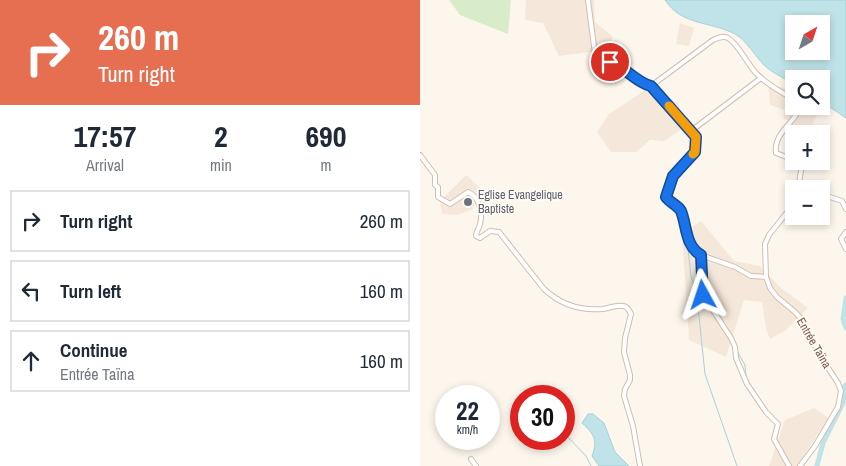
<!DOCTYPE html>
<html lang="en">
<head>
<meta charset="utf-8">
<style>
	body { margin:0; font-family:"Archivo Narrow",sans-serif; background:#f2f2f3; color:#1f2937; height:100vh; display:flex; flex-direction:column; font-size:19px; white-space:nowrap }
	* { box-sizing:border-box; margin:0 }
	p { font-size:16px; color:#747a83 }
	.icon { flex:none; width:28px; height:28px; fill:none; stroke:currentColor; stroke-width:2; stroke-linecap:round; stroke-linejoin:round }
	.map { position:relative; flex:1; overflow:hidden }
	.sheet { display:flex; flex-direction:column; background:#fff; width:420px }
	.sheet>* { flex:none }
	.top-card { background:#e76f51; color:#fff; overflow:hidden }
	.needle { width:32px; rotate:39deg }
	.fabs { position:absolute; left:365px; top:15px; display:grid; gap:10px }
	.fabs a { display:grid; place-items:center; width:45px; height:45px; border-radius:0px; background:#fff; box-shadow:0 2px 8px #0003; font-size:25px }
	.speed { position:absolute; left:15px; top:385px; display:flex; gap:10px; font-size:25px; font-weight:700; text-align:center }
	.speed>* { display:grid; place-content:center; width:65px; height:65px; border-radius:50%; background:#fff; box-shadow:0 2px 8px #0003; line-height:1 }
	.speed small { font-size:12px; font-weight:400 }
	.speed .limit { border:8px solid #d22; background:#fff; color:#111 }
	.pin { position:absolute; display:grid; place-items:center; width:42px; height:42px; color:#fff; margin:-21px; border:2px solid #fff; border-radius:50%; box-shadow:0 1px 5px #0007 }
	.me { position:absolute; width:55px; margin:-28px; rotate:355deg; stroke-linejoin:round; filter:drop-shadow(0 0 4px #0008) }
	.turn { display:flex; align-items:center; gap:18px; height:105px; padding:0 15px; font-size:22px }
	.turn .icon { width:65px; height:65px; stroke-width:2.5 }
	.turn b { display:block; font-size:35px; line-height:42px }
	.eta { display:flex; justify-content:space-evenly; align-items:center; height:85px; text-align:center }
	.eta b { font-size:30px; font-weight:800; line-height:35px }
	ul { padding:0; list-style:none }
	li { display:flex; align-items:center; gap:15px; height:62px; margin:0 10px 8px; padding:0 5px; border:2px solid #e0e1e3; border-radius:0px }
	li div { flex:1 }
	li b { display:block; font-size:19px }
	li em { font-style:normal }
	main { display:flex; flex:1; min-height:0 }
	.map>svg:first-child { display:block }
	.residential { fill:#f5e8da }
	.green { fill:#d8ecc9 }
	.water { fill:#bfe3e8; stroke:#a5d3da; fill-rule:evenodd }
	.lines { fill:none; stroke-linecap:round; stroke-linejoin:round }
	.stream { stroke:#a5d3da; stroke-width:1 }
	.river { stroke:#bfe3e8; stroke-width:5 }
	.minor-casing { stroke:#d1beb0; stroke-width:6 }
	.minor { stroke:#fff; stroke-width:4 }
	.route-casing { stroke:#114b97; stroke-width:12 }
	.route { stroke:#1a73e8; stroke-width:9 }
	.slow { stroke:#f59e0b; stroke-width:9 }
	.worship-dot { fill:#6b7280; stroke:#fffaf3; stroke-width:2 }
	.labels { text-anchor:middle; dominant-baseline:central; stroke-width:4; stroke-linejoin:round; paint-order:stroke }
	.worship-label { font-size:12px; fill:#5b616d; stroke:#fffaf3; text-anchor:start }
	.street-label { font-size:12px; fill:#7a5c4d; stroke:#fffaf3 }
</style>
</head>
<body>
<main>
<section class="sheet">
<div class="top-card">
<div class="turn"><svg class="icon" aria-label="right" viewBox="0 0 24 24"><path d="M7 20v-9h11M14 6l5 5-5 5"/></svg><div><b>260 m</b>Turn right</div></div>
</div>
<div class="eta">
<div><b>17:57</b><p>Arrival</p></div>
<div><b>2</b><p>min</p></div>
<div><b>690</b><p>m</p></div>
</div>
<ul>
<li><svg class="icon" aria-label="right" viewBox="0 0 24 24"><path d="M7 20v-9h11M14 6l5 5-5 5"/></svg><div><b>Turn right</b></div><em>260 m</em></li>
<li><svg class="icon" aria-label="left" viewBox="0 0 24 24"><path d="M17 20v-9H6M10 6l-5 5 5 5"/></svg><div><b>Turn left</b></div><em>160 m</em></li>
<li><svg class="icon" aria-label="ahead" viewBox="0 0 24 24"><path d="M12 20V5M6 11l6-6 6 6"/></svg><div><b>Continue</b><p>Entrée Taïna</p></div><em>160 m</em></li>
</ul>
</section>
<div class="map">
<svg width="426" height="466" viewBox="0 0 426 466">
	<rect width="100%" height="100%" fill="#fdf6ec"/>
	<!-- residential -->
	<g class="residential">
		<path d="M106 0H174L175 22 193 37 185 50 139 56 123 23 105 20Z"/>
		<path d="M260 23 274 28 269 46 256 44Z"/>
		<path d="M348 84 374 90V106H401V103L402 104 389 132 363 118 365 110 350 105Z"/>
		<path d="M230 87 258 103 265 127 244 141 230 140 216 152H191L177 132 189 114Z"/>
		<path d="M46 175 59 187 53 209 37 215 22 214 20 201Z"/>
		<path d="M281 221 314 261 340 266 360 287 388 308 366 330 350 339 346 329 342 302 324 300 306 357 269 340 262 234Z"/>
		<path d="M394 408 408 418 378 466H349L365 420Z"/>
	</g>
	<!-- green -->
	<path class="green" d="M29 0H91L88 34 40 15Z"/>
	<!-- water -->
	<g class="water">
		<path d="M245 0H426V118L401 101V79H374V84C364 78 352 73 344 65 335 56 327 41 315 34 290 21 262 26 245 0ZM374 24H401V51H374Z"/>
		<path d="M168 414H173L184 423 195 452 209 466H179L172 456C178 440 174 434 162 423Z"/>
	</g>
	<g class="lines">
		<!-- stream -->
		<g class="stream">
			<path d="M267 239 271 277 276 288 285 374 317 466"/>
			<path d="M317 351 325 365 326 378 346 409"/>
			<path d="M144 433 166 456 171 466"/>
		</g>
		<!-- river -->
		<g class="river">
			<path d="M426 298 423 319 426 328"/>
			<path d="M397 466 403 443 424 401V387L426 385"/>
		</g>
		<!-- minor casing -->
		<g class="minor-casing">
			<g id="minor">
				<path d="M168 0 175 54C183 61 192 62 201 67 212 73 218 82 231 86L293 40C298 38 303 35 308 38 318 44 327 63 335 72 346 84 360 92 374 99"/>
				<path d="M231 86 276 137 275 152 253 176 246 197 260 209 270 243 278 254 315 267 331 276 346 277"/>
				<path d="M271 131 341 78"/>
				<path d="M0 155 15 175V185L18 187V197L30 204 48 192C59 196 63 213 60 224 59 229 56 231 56 236L60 238 70 231 79 232 124 289C140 304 161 311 183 309 189 308 197 305 203 306 207 306 209 310 211 314L205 338 204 352 210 375V380L205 389 204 396 213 426 220 466"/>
				<path d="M374 160 356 153C353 133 375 123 381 106"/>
				<path d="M377 161 382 165 378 189"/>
				<path d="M401 194 422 201 426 209"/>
				<path d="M374 199 369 210 349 235 345 244 346 277 350 288 357 297 375 312 383 321 399 354 418 383 421 391 418 407 395 446 380 466"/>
				<path d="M426 232 421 239 426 249"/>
				<path d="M281 255V275L285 298 311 338 315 347 316 358 327 384 346 412 358 424 354 439 369 466"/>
				<path d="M51 459 56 466"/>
			</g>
		</g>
		<!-- minor -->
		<use href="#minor" class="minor"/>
	</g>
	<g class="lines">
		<!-- route casing -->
		<g class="route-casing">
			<path id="route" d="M190 62C206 67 215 82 231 86L276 137 275 152 253 176 246 197C250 203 258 205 261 211 267 226 265 246 281 255L283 295"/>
		</g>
		<!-- route -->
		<use href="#route" class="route"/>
		<!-- slow -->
		<path class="slow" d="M249 106 276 137 275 152 273 154"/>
	</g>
	<!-- markers -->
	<circle class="worship-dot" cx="48" cy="202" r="5"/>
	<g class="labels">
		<!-- worship labels -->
		<g class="worship-label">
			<text x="58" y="195">Eglise Evangelique<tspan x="58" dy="14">Baptiste</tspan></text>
		</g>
		<!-- street labels -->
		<g class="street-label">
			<text transform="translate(394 343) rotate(60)">Entrée Taïna</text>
		</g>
	</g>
</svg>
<div class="fabs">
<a><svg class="needle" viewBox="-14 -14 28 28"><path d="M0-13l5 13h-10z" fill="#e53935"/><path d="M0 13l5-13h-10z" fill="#747a83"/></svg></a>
<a><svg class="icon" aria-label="search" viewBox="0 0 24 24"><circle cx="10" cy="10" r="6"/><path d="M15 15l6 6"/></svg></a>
<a>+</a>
<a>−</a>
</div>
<div class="speed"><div>22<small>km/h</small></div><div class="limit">30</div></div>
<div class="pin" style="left:190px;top:62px;background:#d93025"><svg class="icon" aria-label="arrive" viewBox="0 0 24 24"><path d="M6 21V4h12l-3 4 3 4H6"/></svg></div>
<svg class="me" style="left:283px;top:295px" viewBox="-20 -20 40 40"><path d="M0-17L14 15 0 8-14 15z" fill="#1a73e8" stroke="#fff" stroke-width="4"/></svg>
</div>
</main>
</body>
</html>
